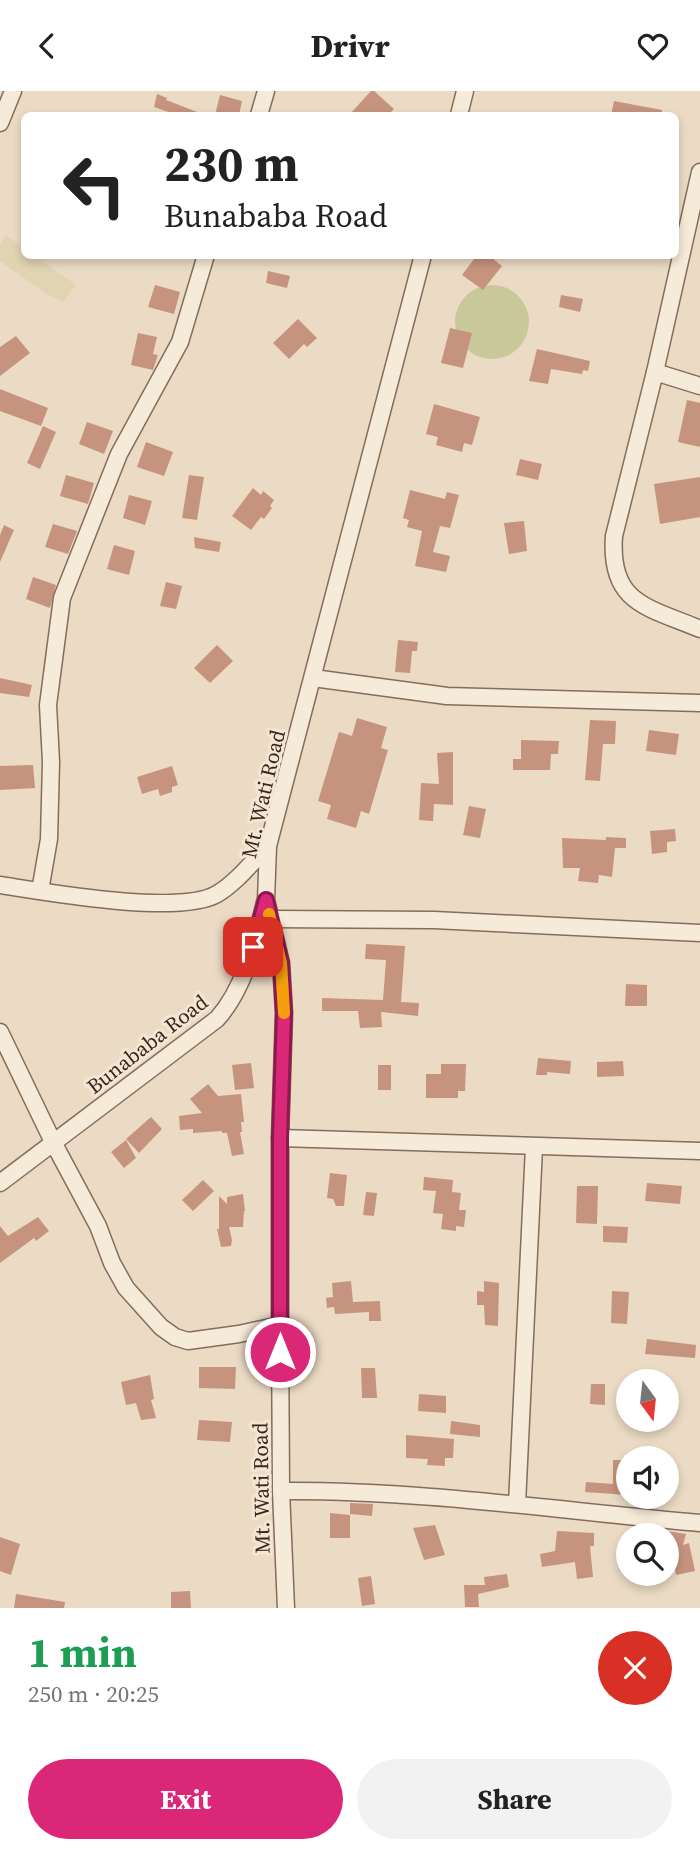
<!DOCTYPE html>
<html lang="en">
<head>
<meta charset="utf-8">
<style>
	body { margin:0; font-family:"Source Serif 4",serif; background:#f2f2f2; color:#222; height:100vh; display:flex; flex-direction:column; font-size:26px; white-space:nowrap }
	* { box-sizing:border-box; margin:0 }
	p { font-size:23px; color:#767676 }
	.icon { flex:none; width:38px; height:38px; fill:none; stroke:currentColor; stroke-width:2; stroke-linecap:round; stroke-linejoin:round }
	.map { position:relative; height:1517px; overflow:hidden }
	.drawer { display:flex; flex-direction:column; background:#fff; flex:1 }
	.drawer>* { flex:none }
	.guide { position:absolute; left:21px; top:21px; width:658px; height:147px; border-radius:10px; box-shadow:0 4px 10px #0003; background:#fff; color:#222; overflow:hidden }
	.needle { width:46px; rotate:165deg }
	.tools { position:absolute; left:616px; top:1278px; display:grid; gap:14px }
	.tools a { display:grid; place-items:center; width:63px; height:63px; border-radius:50%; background:#fff; box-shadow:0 4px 10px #0003; font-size:35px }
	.pin { position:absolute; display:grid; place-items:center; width:60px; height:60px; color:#fff; margin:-30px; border-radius:14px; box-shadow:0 4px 10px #0006 }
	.me { position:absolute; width:77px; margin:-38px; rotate:0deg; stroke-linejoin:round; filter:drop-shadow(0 0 5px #0008) }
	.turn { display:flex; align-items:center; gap:24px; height:147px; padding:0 28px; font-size:32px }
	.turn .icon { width:91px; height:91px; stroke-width:2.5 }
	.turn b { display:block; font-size:49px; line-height:60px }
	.round { display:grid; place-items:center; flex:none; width:74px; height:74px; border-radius:37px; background:#f2f2f2 }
	.summary { display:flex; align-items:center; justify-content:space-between; height:119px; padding:0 28px }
	h1 { font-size:42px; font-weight:700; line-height:52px; color:#1e9e55 }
	.cta { display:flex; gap:14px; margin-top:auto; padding:14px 28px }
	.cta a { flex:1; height:80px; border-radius:42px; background:#db2777; color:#fff; font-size:28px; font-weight:700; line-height:80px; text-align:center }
	.cta a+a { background:#f2f2f2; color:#222 }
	header { display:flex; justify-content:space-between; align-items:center; height:91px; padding:0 28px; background:#fff; font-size:32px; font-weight:700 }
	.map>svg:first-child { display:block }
	.farmland { fill:#e0d4b3 }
	.green { fill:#c8c89a }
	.building { fill:#c6947e }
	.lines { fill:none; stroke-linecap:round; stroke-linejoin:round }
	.street-casing { stroke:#846d5c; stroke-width:19 }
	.street { stroke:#f6ead8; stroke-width:16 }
	.route-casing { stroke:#8e194d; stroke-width:18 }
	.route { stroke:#db2777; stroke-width:12 }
	.slow { stroke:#f59e0b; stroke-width:12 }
	.labels { text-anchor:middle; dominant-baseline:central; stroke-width:6; stroke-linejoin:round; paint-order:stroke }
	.street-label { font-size:21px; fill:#36281f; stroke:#f3e7d4 }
</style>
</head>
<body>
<header><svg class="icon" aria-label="back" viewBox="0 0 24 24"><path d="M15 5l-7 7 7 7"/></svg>Drivr<svg class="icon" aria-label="heart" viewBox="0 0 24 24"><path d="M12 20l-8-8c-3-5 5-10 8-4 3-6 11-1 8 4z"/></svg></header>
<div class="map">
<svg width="700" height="1517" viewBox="0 0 700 1517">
	<rect width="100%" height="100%" fill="#ebdbc5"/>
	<!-- farmland -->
	<path class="farmland" d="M6 144 24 157V164L35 165 76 194 63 211 48 204 0 170V153Z"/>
	<!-- green -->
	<circle class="green" cx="492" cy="231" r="37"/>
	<!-- building -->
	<g class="building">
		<path d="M371 0H374L394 18 388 24H349Z"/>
		<path d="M157 3 167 7 166 9 205 24H177L154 16Z"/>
		<path d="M220 4 242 10 239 24H215Z"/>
		<path d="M614 10 662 19V24H611Z"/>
		<path d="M477 164H488L502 175 483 199 462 184Z"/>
		<path d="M268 180 290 185 287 197 266 192Z"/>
		<path d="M155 194 180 201 174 223 148 216Z"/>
		<path d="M561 204 583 208 580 221 559 216Z"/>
		<path d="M298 228 317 247 307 256 304 253 289 268 273 252Z"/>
		<path d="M450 237 472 242 463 277 441 272Z"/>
		<path d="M138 242 157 246 153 263 158 264 153 279 131 274Z"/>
		<path d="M16 245 30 262 0 285V256Z"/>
		<path d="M537 258 590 270 588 280 583 279 582 283 551 278 548 293 529 290Z"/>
		<path d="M0 298 48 317 41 335 0 320Z"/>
		<path d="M687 309 700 312V356L678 351Z"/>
		<path d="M434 313 480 326 472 354 464 352 462 361 436 354 438 346 426 343Z"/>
		<path d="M87 331 113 340 104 363 79 353Z"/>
		<path d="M43 335 56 341 40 378 27 372Z"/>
		<path d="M146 351 173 361 164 385 137 376Z"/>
		<path d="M520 368 542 373 538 389 516 384Z"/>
		<path d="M66 384 94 392 88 413 60 405Z"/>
		<path d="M189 384 204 386 197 429 182 427Z"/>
		<path d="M700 386V426L660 433 654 393Z"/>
		<path d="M253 397 261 404 263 400 274 409 270 415 272 417 264 428 261 426 251 439 232 425Z"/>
		<path d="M410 399 445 408 447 401 459 404 450 437 440 435 433 461 450 465 446 481 415 475 422 440 407 436 409 429 403 427Z"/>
		<path d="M129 404 152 410 145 434 123 427Z"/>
		<path d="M524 430 527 460 509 463 504 432Z"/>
		<path d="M53 433 77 440 68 463 45 456Z"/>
		<path d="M4 434 14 439 0 471V444Z"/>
		<path d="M194 446 221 451 219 461 195 457Z"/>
		<path d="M114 454 135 460 129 484 107 478Z"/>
		<path d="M33 486 56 494 50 517 26 508Z"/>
		<path d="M166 491 182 495 176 518 160 515Z"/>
		<path d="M398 549 418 551 417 560H412L410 582 395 581Z"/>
		<path d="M217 554 233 570 210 592 194 577Z"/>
		<path d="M0 587 32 594 29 606 0 602Z"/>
		<path d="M357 627 387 636 381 657 388 659 369 723 361 720 356 737 327 728 331 714 318 710 339 641 352 645Z"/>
		<path d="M590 629 616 630 615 653H603L600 690 585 689Z"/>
		<path d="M649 639 679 643 676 664 646 660Z"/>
		<path d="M521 649 559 650 558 663H551L550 679H513V668H521Z"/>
		<path d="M453 661V714L434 713 433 730 419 729 421 692 439 693 437 662Z"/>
		<path d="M33 674 35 697 0 699V675Z"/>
		<path d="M172 675 178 694 172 696V701L160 705 158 698 142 703 137 686Z"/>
		<path d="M469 715 486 718 480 747 463 744Z"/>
		<path d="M675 738 676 750 667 751V761L652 763 650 740Z"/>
		<path d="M606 746 626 747V757H615L612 786 599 784 598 792 578 790 580 777H563L562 747 606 749Z"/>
		<path d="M366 853 405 855 401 911 419 912 418 925 381 921 382 936 360 937 358 920H322V907L383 909 386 869 365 868Z"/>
		<path d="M626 893 647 894V915H625Z"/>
		<path d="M538 967 571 970 570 983 547 981V984H536Z"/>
		<path d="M623 970 624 985 597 986V971Z"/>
		<path d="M251 972 254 997 235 999 232 974Z"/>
		<path d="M441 973H466L465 1000H458V1007H426V983H441Z"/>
		<rect x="378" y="974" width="13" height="25"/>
		<path d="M208 993 218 1005 241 1003 244 1031H241L242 1041H240L244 1063 232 1065 227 1042H222V1040L193 1042V1038L180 1039 179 1025 202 1022 190 1008Z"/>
		<path d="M151 1026 162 1038 139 1062 126 1048Z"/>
		<path d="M126 1049 136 1067 124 1077 111 1061Z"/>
		<path d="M330 1082 347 1084 344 1115H336L333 1108 327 1107Z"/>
		<path d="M424 1086 453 1089 452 1101 461 1102 459 1119H466L464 1136 456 1135V1140L441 1138 443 1123 433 1122 436 1100 423 1099Z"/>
		<path d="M203 1089 214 1100 193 1120 182 1109Z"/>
		<path d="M647 1092 682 1095 680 1113 645 1110Z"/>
		<path d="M577 1095H598L597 1133 576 1132Z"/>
		<path d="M366 1101 377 1102 374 1125 363 1124Z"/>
		<path d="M243 1103 245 1120H244L243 1136H229L232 1149 231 1155 221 1156 217 1138H219V1105L227 1113V1106Z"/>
		<path d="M38 1126 49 1140 36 1150 34 1147 0 1172V1135L8 1145Z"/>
		<path d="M603 1135 628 1136 627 1152 603 1151Z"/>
		<path d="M351 1190 353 1211 380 1210 381 1230H369V1221L335 1223 334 1216 327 1217 326 1207 333 1206 332 1192Z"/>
		<path d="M484 1190 499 1192 498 1235 485 1234 484 1214H477V1200L484 1201Z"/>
		<path d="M612 1200 629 1201 627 1233 611 1232Z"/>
		<path d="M647 1248 696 1254 695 1267 645 1263Z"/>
		<path d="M199 1276H236L235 1298 199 1297Z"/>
		<path d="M361 1277H375L377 1307H362Z"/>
		<path d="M150 1284 154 1308 151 1309 156 1327 141 1329 136 1312 126 1314 121 1291Z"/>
		<path d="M591 1293H605V1314L590 1313Z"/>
		<path d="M419 1303 446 1305V1322L418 1320Z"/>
		<path d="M199 1329 232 1331 230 1351 197 1349Z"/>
		<path d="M451 1330 480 1334V1346L450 1343Z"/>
		<path d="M406 1344 454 1348 453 1367H445V1375L427 1374 428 1368 406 1367Z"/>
		<path d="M613 1369H628V1404L585 1401 586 1391 613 1393Z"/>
		<path d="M350 1412 373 1413 372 1425 350 1423Z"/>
		<path d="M330 1422 350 1424V1447H330Z"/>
		<path d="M435 1434 445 1464 424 1469 413 1437Z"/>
		<path d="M557 1440 594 1442V1455H590L593 1486 577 1488 575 1471 542 1476 540 1463 555 1460Z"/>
		<path d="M667 1440 686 1443 683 1454 689 1452 695 1480 676 1484 674 1472H667Z"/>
		<path d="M0 1446 20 1453 11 1484 0 1480Z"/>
		<path d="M507 1483 509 1496 478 1503 479 1516H465L464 1494H485L484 1486Z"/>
		<path d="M371 1485 375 1513 362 1515 358 1487Z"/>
		<path d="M190 1500 191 1517H171V1501Z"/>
		<path d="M16 1503 65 1511 64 1517H14Z"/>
	</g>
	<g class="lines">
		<!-- street casing -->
		<g class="street-casing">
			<g id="street">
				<path d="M259 24 266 0"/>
				<path d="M459 24 465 0"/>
				<path d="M0 32 13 0"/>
				<path d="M700 81 655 281 614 445C609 513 648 516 700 538"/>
				<path d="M655 281 700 295"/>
				<path d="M313 587 447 605 700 612"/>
				<path d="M0 794C46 801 179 825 217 803 237 791 252 771 268 755"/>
				<path d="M40 800 49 748 51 671 48 614 62 507 119 363 180 251 206 164"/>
				<path d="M271 828 434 829 700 842"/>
				<path d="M0 941 53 1051 98 1135 112 1172 126 1197 161 1236 175 1246 188 1250 239 1243 280 1234"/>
				<path d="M280 1047 700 1060"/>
				<path d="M0 1092 217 928C245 897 255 851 265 811"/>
				<path d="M281 1400C422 1399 561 1420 700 1432"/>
				<path d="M517 1413 534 1056"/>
				<path d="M286 1517 281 1400 280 1234V1047L284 922 281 872 266 809 268 755 423 164"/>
			</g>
		</g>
		<!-- street -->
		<use href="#street" class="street"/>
	</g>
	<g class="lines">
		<!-- route casing -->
		<g class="route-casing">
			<path id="route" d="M253 856 266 809 281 872 284 922 280 1047V1261"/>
		</g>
		<!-- route -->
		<use href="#route" class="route"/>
		<!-- slow -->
		<path class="slow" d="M269 823 281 872 284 922"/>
	</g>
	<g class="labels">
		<!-- street labels -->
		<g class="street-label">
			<text transform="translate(263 703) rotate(-77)">Mt. Wati Road</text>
			<text transform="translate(147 953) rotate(-38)">Bunababa Road</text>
			<text transform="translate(261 1397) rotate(-91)">Mt. Wati Road</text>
		</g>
	</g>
</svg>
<div class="tools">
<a><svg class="needle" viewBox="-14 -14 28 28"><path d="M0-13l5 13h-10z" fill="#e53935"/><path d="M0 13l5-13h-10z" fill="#767676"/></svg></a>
<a><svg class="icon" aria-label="sound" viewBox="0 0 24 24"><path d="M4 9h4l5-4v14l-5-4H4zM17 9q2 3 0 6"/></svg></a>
<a><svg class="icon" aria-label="search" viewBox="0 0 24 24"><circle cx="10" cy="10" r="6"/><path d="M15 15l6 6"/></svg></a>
</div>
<div class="pin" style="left:253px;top:856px;background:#d93025"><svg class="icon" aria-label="arrive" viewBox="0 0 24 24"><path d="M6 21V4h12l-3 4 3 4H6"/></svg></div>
<svg class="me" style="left:280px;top:1261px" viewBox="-20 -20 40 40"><circle r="17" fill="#db2777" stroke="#fff" stroke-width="3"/><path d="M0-11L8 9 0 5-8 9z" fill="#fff"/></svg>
<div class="guide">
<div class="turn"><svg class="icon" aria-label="left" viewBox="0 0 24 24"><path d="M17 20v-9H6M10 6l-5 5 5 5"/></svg><div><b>230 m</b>Bunababa Road</div></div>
</div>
</div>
<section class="drawer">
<div class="summary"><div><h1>1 min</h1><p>250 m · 20:25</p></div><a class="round" style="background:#d93025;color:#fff"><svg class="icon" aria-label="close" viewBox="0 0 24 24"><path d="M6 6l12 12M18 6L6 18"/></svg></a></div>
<div class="cta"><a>Exit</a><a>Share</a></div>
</section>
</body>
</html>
